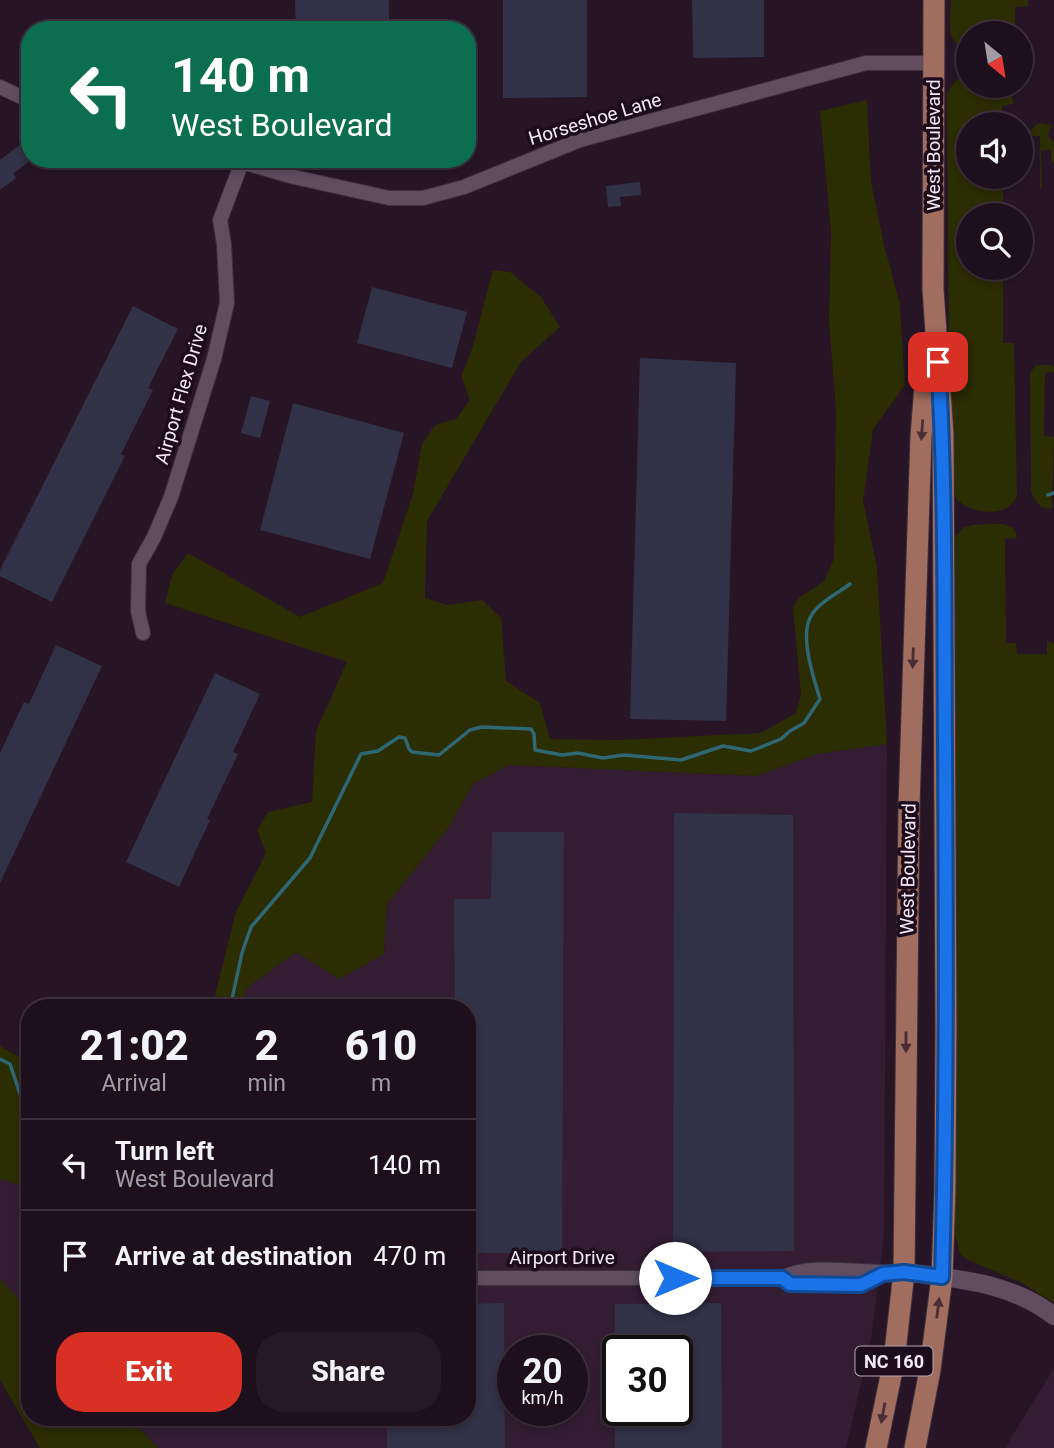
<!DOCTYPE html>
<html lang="en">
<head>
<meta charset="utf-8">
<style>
	body { margin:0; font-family:Roboto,sans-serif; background:#251925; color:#f1f3f6; height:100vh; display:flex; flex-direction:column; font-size:26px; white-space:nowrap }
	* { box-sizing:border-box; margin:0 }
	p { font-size:23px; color:#a09da3 }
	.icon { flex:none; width:38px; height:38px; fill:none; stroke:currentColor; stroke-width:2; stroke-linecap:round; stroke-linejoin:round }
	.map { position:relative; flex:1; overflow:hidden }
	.side { position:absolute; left:21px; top:999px; width:455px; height:427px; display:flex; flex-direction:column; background:#1d101c; border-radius:28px; box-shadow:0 4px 10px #0003,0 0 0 2px #3b303b }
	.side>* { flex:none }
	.hud { position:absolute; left:21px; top:21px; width:455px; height:147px; border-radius:28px; box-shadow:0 4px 10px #0003,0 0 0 2px #3b303b; background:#0b6e4f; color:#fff; overflow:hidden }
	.needle { width:46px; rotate:150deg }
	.fabs { position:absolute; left:956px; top:21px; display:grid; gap:14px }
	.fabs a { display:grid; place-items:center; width:77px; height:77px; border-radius:50%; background:#1d101c; box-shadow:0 4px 10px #0003,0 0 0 2px #3b303b; font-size:35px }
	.speed { position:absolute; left:497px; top:1335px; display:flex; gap:14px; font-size:35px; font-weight:700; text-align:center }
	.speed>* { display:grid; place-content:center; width:91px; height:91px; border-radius:50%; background:#1d101c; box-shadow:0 4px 10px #0003,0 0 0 2px #3b303b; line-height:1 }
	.speed small { font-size:18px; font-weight:400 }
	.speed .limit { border:4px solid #111; border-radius:10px; background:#fff; color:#111 }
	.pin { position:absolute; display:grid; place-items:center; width:60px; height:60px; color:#fff; margin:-30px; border-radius:14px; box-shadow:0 4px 10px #0006 }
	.me { position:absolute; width:77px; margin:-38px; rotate:90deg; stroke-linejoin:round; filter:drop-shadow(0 0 5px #0008) }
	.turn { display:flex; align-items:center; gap:24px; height:147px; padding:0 35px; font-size:32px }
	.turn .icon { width:91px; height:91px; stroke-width:2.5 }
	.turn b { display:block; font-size:49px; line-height:60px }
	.eta { display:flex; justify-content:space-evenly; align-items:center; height:119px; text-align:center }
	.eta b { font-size:42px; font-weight:800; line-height:49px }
	.primary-button { display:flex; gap:14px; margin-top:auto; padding:14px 35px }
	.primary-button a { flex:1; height:80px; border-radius:28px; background:#d93025; color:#fff; font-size:28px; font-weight:800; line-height:80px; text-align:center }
	.primary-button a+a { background:#251925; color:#f1f3f6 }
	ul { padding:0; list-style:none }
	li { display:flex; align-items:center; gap:21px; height:91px; padding:0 35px; border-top:2px solid #3b303b }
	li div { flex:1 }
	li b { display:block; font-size:26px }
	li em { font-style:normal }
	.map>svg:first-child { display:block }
	.built { fill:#341d33; fill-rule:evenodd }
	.green { fill:#2b2d03 }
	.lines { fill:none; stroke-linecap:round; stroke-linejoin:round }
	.stream { stroke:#2f6774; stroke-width:3.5 }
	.building { fill:#313148 }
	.minor-casing { stroke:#3d303d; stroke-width:16 }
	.tertiary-casing { stroke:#3d303d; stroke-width:19 }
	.primary-casing { stroke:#3d303d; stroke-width:23 }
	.minor { stroke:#624d60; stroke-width:14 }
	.tertiary { stroke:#624d60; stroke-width:18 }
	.primary { stroke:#a06d5e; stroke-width:21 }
	.oneway { fill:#4b2e33 }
	.route-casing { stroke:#114b97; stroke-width:18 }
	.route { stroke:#1a73e8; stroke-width:12 }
	.labels { text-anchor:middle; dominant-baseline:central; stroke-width:7; stroke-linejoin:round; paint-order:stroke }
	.shield { fill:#1d0c1c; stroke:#b4a6b3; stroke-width:2 }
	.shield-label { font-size:18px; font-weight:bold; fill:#f5e8f4 }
	.street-label { font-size:19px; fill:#f5e8f4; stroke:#1d0c1c }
</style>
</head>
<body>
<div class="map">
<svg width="1054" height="1448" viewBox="0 0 1054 1448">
	<rect width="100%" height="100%" fill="#271526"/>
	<!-- built -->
	<g class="built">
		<path d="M887 744 884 1234 871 1339 846 1448H159L128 1418H467V1008H244L246 989 296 952 339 979 384 954 387 904 448 828 473 784 509 765 756 776 817 754ZM513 1351H572V1410H513ZM618 1351H677V1410H618Z"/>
		<path d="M0 1179 30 1188V1312L0 1279Z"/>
		<path d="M1054 1368V1448H1005Z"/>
	</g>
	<!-- green -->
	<g class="green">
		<path d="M951 0H1028V6L1015 7V33H968V52C945 43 950 21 951 0Z"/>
		<path d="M965 76H968V86L1003 87C1008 92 1014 97 1013 104L1002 106V124H968V177H1003V215H968V268H1003V343H1014L1017 496C1008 521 957 515 950 487L947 93 955 81Z"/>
		<path d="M867 100 871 182 884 245 900 304 905 385 873 429 863 501 877 567 887 744 817 754 756 776 509 765 473 784 448 828 387 904 384 954 339 979 296 952 246 989 244 1008H212L236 912 266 853 257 830 268 812 312 802 316 731 347 662 165 603 172 575 188 553 300 617 383 583 413 494 422 444 435 425 456 419 470 400 461 376 472 349 493 270 510 272 541 297 560 327 521 362 427 521 425 598 447 605 482 600 501 618 506 681 540 703 550 739 617 740 761 733 796 713 801 695 793 607 800 597 824 581 834 559 836 408 829 322 831 231 820 111Z"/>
		<path d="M1040 123 1052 125 1048 136 1054 142V165L1051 161V150H1041L1042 188H1040V136H1031L1029 133 1035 125Z"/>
		<path d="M1036 365H1051L1054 367V372L1045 373 1044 436 1054 437 1052 509 1041 507 1033 497 1031 491 1030 373Z"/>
		<path d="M972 525C988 525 1015 518 1017 538L1005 539 1006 643H1016L1017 654H1047V641L1054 644V1303L1022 1283 968 1260 960 1254 954 1232 953 539 963 528Z"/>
		<path d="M0 1046 30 1063V1188L0 1179Z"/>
		<path d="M0 1279 30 1312V1418H128L159 1448H40L0 1380Z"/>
	</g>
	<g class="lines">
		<!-- stream -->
		<g class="stream">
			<path d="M1048 495 1054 493"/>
			<path d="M230 1008 242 953 251 927 310 858 361 754 378 751 399 737 405 738 409 749 412 752 439 755 470 730 482 727 531 729 534 734 535 750 562 755 578 753 603 758 624 755 681 760 723 746 751 751 781 739 790 731 804 723 820 699C814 679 799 636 811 616 818 603 838 593 850 584"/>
			<path d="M0 1059 10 1064 20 1094 30 1101"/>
		</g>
	</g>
	<!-- building -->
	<g class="building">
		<path d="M295 0H389V30H296Z"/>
		<path d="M503 0H587V97L503 98Z"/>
		<path d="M692 0H764V57L693 58Z"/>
		<path d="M21 144 30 155V159H32L13 174 16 178 0 190V160Z"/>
		<path d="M640 182 641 195 620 197 621 206 608 207 606 186Z"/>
		<path d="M372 287 467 312 452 368 357 343Z"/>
		<path d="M133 306 178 329 148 388 153 390 121 454 125 456 52 602 0 576V570Z"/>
		<path d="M640 358 736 363 726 721 630 719Z"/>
		<path d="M251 396 270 401 260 438 241 433Z"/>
		<path d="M293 403 404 433 370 559 260 530Z"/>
		<path d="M56 645 102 666 0 883V753L24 702 29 704Z"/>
		<path d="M215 673 260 694 233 752 238 754 207 819 210 820 179 887 126 862Z"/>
		<path d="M674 813 793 815 794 1251 673 1252Z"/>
		<path d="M492 832H564L562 1253H467V1008H455L454 899H491Z"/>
		<path d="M504 1303 505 1448H387V1418H467V1304Z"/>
		<path d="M721 1303 722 1448H615V1410H677V1351H615V1304Z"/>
	</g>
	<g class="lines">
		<!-- minor casing -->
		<g class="minor-casing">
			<g id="minor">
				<path d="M0 87 30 101"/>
				<path d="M231 159 294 177 389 198H423L464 187 580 140 866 63H933"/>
				<path d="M143 633 138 611 139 564 154 537 171 497 214 359 227 303 224 244 220 220 242 162"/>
				<path d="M883 1274 861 1285 790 1284 782 1278C811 1261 870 1275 904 1272"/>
				<path d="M467 1278H782"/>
			</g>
		</g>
		<!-- tertiary casing -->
		<g class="tertiary-casing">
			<path id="tertiary" d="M904 1272C958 1279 1010 1282 1054 1316"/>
		</g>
		<!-- primary casing -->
		<g class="primary-casing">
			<g id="primary">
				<path d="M876 1448 894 1361 904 1272 909 806 921 436 927 361"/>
				<path d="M915 1448 930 1370 942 1277 945 1190 946 1026 943 434 933 289 934 0"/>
			</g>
		</g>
		<!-- minor -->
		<use href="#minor" class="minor"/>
		<!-- tertiary -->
		<use href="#tertiary" class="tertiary"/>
		<!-- primary -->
		<use href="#primary" class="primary"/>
	</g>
	<!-- one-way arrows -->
	<defs><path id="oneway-solid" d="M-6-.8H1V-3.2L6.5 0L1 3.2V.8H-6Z" transform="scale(1.75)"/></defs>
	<g class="oneway">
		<use href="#oneway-solid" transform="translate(922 430) rotate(94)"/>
		<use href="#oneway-solid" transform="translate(913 658) rotate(92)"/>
		<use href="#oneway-solid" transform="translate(906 1042) rotate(90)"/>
		<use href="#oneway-solid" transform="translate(938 1308) rotate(-83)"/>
		<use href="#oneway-solid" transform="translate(883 1413) rotate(101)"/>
	</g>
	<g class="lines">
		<!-- route casing -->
		<g class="route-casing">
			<path id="route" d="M675 1278H782L790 1284 861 1285 883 1274 904 1272 942 1277C947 1099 946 921 945 742 944 615 946 488 938 362"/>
		</g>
		<!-- route -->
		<use href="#route" class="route"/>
	</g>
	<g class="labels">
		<!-- shield labels -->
		<rect class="shield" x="855.5" y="1346.5" width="77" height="29" rx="5"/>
		<g class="shield-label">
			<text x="894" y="1361">NC 160</text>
		</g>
		<!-- street labels -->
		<g class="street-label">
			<text transform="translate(595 119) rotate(-17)">Horseshoe Lane</text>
			<text transform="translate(933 145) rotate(-90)">West Boulevard</text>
			<text transform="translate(181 394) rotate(-74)">Airport Flex Drive</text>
			<text transform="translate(908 869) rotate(-89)">West Boulevard</text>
			<text x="562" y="1257">Airport Drive</text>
		</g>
	</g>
</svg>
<div class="fabs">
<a><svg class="needle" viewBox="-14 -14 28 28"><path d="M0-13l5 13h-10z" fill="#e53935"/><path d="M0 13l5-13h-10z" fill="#a09da3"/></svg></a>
<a><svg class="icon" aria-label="sound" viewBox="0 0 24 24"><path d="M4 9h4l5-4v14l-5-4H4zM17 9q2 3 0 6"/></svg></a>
<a><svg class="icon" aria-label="search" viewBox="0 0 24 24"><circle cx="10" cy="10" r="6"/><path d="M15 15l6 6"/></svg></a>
</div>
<div class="speed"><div>20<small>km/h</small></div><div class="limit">30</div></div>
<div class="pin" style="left:938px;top:362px;background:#d93025"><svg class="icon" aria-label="arrive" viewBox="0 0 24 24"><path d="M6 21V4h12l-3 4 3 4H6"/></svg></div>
<svg class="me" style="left:675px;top:1278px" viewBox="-20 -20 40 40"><circle r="19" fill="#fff"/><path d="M0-13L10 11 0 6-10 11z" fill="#1a73e8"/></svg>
<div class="hud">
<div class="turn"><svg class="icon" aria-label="left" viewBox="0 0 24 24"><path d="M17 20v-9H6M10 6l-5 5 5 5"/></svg><div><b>140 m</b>West Boulevard</div></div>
</div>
<section class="side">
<div class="eta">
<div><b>21:02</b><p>Arrival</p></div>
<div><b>2</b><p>min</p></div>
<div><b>610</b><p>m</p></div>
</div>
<ul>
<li><svg class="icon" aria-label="left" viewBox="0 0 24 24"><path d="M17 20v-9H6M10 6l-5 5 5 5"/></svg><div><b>Turn left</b><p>West Boulevard</p></div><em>140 m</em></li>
<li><svg class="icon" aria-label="arrive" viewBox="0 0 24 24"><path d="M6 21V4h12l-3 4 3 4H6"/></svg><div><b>Arrive at destination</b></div><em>470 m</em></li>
</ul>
<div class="primary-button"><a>Exit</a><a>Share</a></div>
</section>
</div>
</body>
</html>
